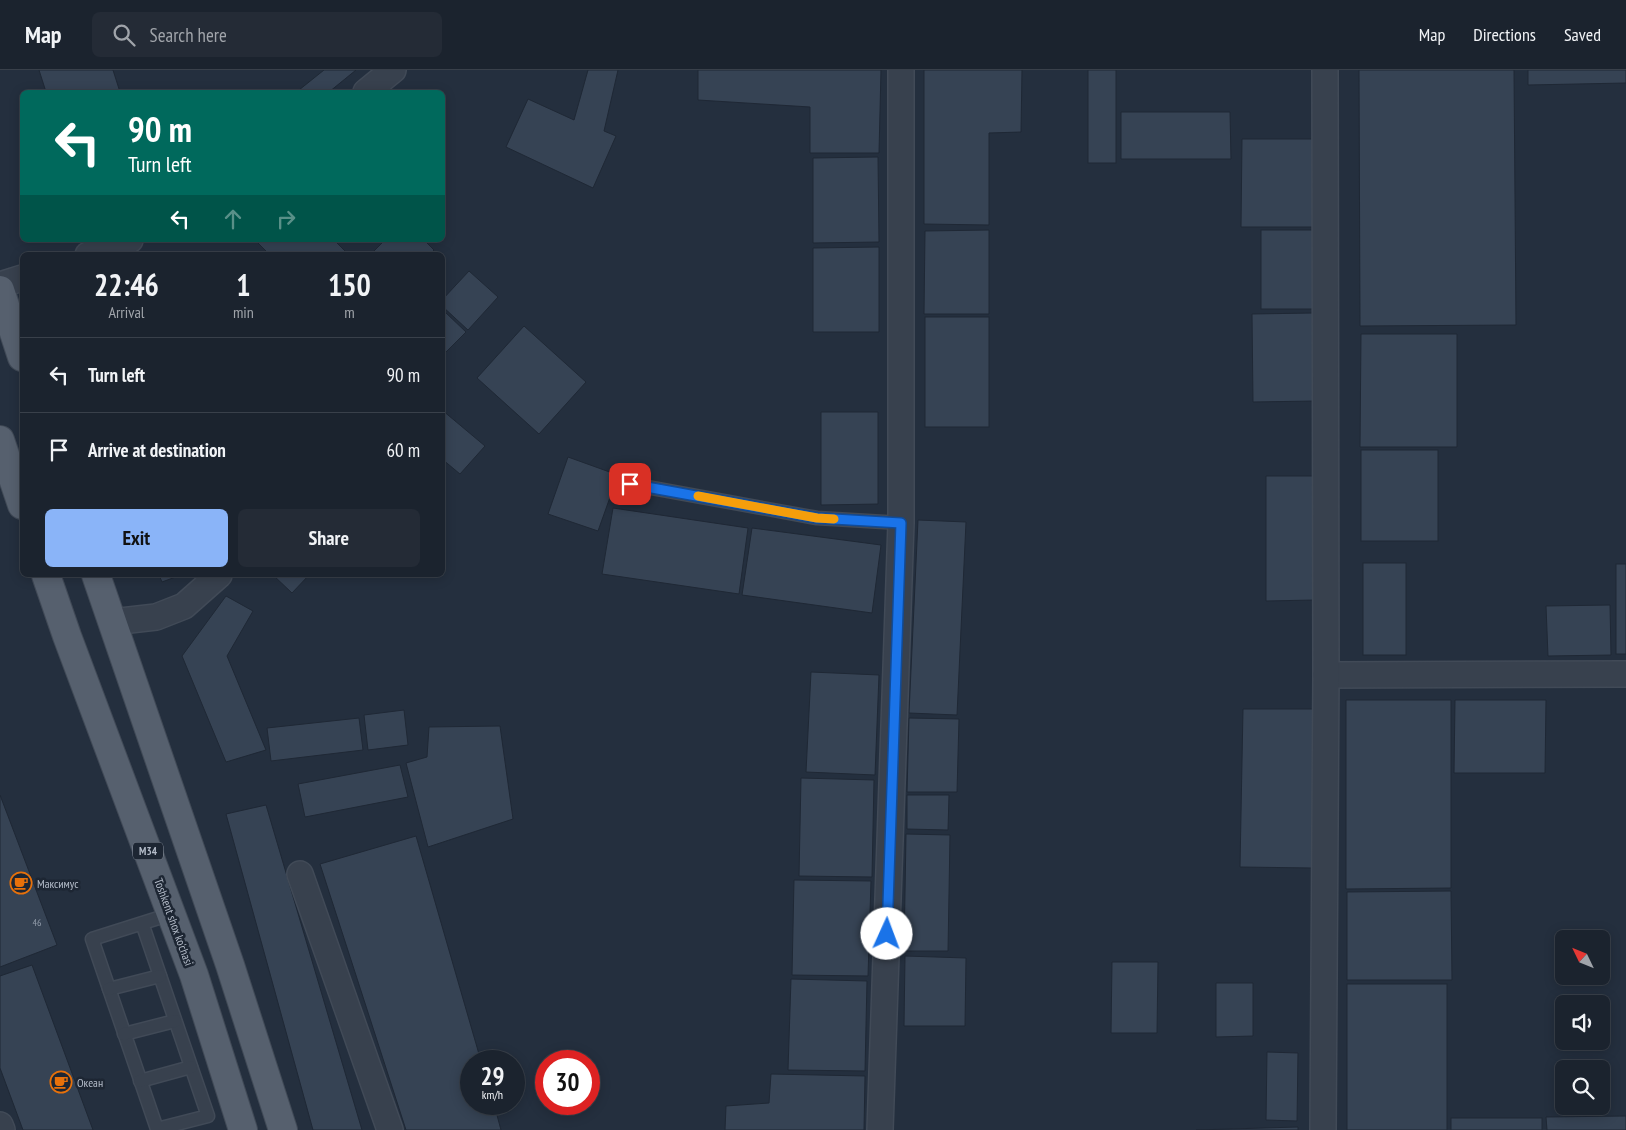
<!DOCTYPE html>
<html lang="en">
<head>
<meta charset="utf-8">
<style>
	body { margin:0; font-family:"PT Sans Narrow",sans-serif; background:#242b36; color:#f1f3f6; height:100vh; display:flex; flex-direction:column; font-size:19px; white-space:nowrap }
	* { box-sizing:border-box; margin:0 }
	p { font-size:16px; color:#a0a4aa }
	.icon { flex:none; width:28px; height:28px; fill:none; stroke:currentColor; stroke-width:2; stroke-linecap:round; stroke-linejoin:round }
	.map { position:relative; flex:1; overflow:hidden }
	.side { position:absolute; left:20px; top:182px; width:425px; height:325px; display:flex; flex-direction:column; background:#1b232e; border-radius:8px; box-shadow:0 2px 12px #0003,0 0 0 1px #39404a }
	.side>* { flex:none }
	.hud { position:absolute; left:20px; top:20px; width:425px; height:152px; border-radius:8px; box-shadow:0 2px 12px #0003,0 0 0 1px #39404a; background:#00695c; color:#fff; overflow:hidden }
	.needle { width:32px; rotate:313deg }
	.tools { position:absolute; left:1555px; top:860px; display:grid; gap:10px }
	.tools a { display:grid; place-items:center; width:55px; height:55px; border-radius:8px; background:#1b232e; box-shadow:0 2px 12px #0003,0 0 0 1px #39404a; font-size:25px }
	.speed { position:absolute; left:460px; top:980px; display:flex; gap:10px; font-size:25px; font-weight:700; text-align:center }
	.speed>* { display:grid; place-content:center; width:65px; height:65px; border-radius:50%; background:#1b232e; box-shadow:0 2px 12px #0003,0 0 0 1px #39404a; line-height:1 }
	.speed small { font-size:12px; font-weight:400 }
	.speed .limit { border:8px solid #d22; background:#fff; color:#111 }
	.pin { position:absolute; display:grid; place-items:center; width:42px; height:42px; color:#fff; margin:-21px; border-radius:10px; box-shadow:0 2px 8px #0006 }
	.me { position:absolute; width:55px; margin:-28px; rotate:2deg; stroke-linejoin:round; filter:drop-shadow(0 0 4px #0008) }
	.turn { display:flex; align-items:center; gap:18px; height:105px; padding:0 25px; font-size:22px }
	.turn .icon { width:65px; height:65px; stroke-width:2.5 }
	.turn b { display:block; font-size:35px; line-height:42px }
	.lanes { display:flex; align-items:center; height:48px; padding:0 25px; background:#0003; justify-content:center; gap:25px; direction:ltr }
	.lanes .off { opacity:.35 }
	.eta { display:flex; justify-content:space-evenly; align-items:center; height:85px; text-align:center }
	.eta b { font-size:30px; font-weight:800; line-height:35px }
	.primary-button { display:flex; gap:10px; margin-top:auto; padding:10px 25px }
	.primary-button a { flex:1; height:58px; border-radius:8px; background:#8ab4f8; color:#111; font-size:20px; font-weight:800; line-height:58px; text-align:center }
	.primary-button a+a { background:#242b36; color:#f1f3f6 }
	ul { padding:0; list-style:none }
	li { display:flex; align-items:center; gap:15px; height:75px; padding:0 25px; border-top:1px solid #39404a }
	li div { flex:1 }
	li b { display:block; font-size:19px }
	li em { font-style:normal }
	header { display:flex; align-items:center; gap:30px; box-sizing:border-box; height:70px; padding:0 25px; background:#1b232e; border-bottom:1px solid #39404a }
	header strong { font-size:24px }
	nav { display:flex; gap:28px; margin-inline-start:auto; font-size:18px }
	.search { width:350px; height:45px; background:#242b36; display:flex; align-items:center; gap:12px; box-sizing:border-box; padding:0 18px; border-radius:8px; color:#a0a4aa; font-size:19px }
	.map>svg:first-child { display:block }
	.building { fill:#364354; stroke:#1f2835 }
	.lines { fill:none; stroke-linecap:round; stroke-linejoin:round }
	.service-casing { stroke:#414a57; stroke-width:15 }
	.minor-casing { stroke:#414a57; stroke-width:28 }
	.primary-casing { stroke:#414a57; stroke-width:30 }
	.service { stroke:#38414e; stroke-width:12 }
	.minor { stroke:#38414e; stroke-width:25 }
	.primary { stroke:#56606e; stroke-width:28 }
	.route-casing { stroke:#114b97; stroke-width:12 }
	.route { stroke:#1a73e8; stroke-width:9 }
	.slow { stroke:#f59e0b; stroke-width:9 }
	.labels { text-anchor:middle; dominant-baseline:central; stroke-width:5; stroke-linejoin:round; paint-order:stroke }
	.number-label { font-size:10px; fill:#929caa }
	.shield { fill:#1d2633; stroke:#878f9c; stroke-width:1 }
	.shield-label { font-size:11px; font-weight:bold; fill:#b4bcc9 }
	.poi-label { font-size:12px; fill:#b4bcc9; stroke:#1d2633; text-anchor:start }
	.street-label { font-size:12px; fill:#b4bcc9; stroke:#1d2633 }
</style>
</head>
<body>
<header>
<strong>Map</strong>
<div class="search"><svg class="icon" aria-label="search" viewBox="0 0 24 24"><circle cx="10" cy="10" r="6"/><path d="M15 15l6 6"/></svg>Search here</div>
<nav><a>Map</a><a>Directions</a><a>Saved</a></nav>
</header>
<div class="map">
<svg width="1626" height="1060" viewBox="0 0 1626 1060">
	<rect width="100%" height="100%" fill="#242f3e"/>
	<!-- building -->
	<g class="building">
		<path d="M39 0H113L120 22H46Z"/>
		<path d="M324 0H356L329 22H301L299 20Z"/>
		<path d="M588 0H618L604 61 616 66 593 118 506 77 528 29 574 50Z"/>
		<path d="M698 0H881L879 83H810V37L698 30Z"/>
		<path d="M924 0H1022L1021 62 989 63V155L924 154Z"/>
		<rect x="1088" y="0" width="28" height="93"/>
		<path d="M1359 0H1514L1516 255 1360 256Z"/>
		<path d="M1528 0H1626V13L1528 15Z"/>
		<path d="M1121 42H1230L1231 89H1121Z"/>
		<path d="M1242 69H1314V157H1241Z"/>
		<path d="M878 87 879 172 813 173V88Z"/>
		<path d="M989 160V244H924L925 161Z"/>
		<rect x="1261" y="160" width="53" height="79"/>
		<path d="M255 170H334L349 185H270Z"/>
		<path d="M385 170H424L434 180 429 185H370Z"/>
		<path d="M879 177V262H813V178Z"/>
		<path d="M469 201 498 227 468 260 442 236V230Z"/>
		<path d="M445 242 466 262 442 286V245Z"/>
		<path d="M1313 243 1315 331 1253 332 1252 244Z"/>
		<rect x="925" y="247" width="64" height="110"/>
		<path d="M524 256 586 312 539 364 477 308Z"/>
		<path d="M1361 264H1457V377H1360Z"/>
		<path d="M442 340 485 376 460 404 442 389Z"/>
		<path d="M821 342H878V434L821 435Z"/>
		<rect x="1361" y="380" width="77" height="91"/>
		<path d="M568 387 618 405 598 461 548 444Z"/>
		<path d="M1266 406H1314V530L1266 531Z"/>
		<path d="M613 438 748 458 739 524 602 504Z"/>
		<path d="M918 450 966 452 957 645 909 643Z"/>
		<path d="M752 458 881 475 872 543 742 525Z"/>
		<rect x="1363" y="493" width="43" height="92"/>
		<rect x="1616" y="494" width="10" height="90"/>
		<path d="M159 505H181L162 512Z"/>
		<path d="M273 505H309L292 523Z"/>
		<path d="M226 526 253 541 227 586 266 680 226 692 182 586Z"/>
		<path d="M1610 535 1611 585 1548 586 1546 536Z"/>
		<path d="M811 602 879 605 875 705 806 702Z"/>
		<path d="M1346 630H1451V818L1346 819Z"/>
		<path d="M1455 630H1546L1545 703H1454Z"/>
		<path d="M1243 639H1314L1312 798 1240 797Z"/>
		<path d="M404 640 408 675 368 680 364 645Z"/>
		<path d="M359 648 363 680 271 691 267 658Z"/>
		<path d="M909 648 959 649 957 722H907Z"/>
		<path d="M500 656 513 749 428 777 406 693 427 687 429 657Z"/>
		<path d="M400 695 408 727 305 747 298 714Z"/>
		<path d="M801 708 874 710 872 807 799 806Z"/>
		<path d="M0 725 57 875 0 897Z"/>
		<path d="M907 725H949L948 760 907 759Z"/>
		<path d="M266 735 362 1060H313L226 744Z"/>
		<path d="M906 764 950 765 948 881H904Z"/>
		<path d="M416 766 481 991H471V1034H494L501 1060H406L320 794Z"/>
		<path d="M794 810 871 811 868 906 792 905Z"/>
		<path d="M1451 821 1452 910H1347V822Z"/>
		<path d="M905 886 966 888 965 956H904Z"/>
		<path d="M1112 892H1158L1157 963H1111Z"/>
		<path d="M32 895 93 1060H23L0 998V906Z"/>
		<path d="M791 909 867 911 865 1001 788 1000Z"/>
		<path d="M1216 913H1253V966L1216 967Z"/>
		<rect x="1347" y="914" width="100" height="146"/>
		<path d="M1267 982 1298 983 1297 1051 1266 1050Z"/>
		<path d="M771 1004 865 1006 864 1060H725L726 1036 769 1033Z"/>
		<path d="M1626 1046V1060H1547L1546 1047Z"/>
		<rect x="1451" y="1048" width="91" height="12"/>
		<path d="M1298 1057V1060H1196Z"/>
	</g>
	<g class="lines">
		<!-- service casing -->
		<g class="service-casing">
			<g id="service">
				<path d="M630 414 817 448 901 453"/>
				<path d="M142 853 208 1046 157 1059 92 869 171 844"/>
				<path d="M109 919 160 906"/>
				<path d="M124 964 175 951"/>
				<path d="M140 1011 191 997"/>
			</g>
		</g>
		<!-- minor casing -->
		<g class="minor-casing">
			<g id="minor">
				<path d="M366 22 393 0"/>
				<path d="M88 185 130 170"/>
				<path d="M0 215 22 208"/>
				<path d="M112 552 156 547 184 536 219 505"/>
				<path d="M1326 605 1626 604"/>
				<path d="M300 804 390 1060"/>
				<path d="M0 1055 2 1060"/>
				<path d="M880 1060 901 453V0"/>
				<path d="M1323 1060 1326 605 1325 0"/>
			</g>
		</g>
		<!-- primary casing -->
		<g class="primary-casing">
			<g id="primary">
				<path d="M0 220 22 287"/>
				<path d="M0 370 22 435"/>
				<path d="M46 505 67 566 194 905 243 1060"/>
				<path d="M96 505 230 895 283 1060"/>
			</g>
		</g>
		<!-- service -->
		<use href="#service" class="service"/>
		<!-- minor -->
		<use href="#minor" class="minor"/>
		<!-- primary -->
		<use href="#primary" class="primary"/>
	</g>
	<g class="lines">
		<!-- route casing -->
		<g class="route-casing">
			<path id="route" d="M630 414 817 448 901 453 887 864"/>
		</g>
		<!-- route -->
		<use href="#route" class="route"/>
		<!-- slow -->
		<path class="slow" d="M698 426 817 448 834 449"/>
	</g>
	<!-- icons -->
	<defs>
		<g id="cafe-ring" transform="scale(1.125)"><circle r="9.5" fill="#1d2633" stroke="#e8710a" stroke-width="1.5"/><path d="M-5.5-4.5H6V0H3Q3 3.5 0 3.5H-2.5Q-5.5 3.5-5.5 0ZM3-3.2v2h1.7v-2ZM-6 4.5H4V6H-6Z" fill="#e8710a"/></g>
	</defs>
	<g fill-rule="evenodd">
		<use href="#cafe-ring" x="21" y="813"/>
		<use href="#cafe-ring" x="61" y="1012"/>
	</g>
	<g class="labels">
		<!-- number labels -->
		<g class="number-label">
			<text x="37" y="852">46</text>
		</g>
		<!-- shield labels -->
		<rect class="shield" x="133" y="772.5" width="30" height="17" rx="4"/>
		<g class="shield-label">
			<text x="148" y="781">M34</text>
		</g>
		<!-- poi labels -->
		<g class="poi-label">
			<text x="37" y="813">Максимус</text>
			<text x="77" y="1012">Океан</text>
		</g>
		<!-- street labels -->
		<g class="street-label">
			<text transform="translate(174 852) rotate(70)">Toshkent shox ko'chasi</text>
		</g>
	</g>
</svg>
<div class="tools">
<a><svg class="needle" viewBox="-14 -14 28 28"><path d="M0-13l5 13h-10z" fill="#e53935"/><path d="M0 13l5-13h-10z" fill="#a0a4aa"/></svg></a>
<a><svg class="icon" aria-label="sound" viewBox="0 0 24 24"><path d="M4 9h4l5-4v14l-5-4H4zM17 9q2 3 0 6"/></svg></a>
<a><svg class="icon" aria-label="search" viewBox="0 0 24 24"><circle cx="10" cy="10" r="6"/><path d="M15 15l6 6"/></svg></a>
</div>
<div class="speed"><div>29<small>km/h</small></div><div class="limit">30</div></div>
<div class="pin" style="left:630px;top:414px;background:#d93025"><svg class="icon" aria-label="arrive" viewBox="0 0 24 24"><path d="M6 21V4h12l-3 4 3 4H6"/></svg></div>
<svg class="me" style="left:887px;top:864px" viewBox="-20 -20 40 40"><circle r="19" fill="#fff"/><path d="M0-13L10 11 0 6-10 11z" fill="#1a73e8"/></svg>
<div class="hud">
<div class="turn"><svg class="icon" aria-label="left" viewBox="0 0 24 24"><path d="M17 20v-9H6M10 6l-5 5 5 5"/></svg><div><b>90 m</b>Turn left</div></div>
<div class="lanes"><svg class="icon" aria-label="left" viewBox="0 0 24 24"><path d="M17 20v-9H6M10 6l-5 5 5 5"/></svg><svg class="icon off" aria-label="ahead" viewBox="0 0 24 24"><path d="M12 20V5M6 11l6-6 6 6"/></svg><svg class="icon off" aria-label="right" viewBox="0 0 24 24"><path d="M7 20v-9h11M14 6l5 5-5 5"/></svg></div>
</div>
<section class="side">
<div class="eta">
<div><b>22:46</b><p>Arrival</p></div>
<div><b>1</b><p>min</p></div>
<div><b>150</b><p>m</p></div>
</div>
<ul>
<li><svg class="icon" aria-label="left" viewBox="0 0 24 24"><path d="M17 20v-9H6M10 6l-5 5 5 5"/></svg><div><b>Turn left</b></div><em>90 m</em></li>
<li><svg class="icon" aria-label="arrive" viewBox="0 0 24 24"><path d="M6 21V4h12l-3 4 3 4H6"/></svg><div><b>Arrive at destination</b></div><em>60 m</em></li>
</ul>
<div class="primary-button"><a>Exit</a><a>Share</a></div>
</section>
</div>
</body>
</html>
